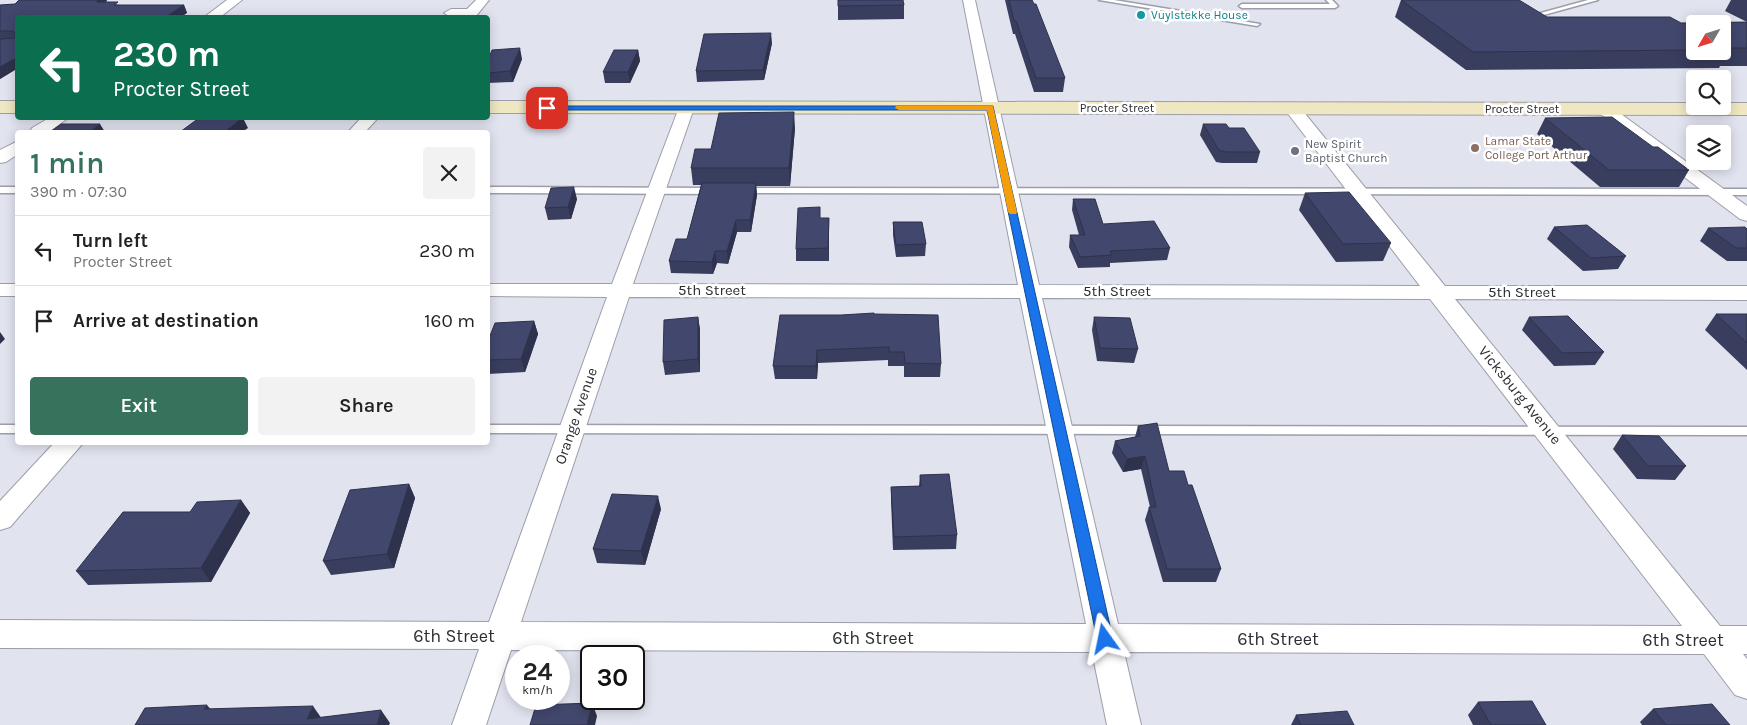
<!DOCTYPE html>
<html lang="en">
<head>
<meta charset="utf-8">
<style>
	body { margin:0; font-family:Karla,sans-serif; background:#f2f2f2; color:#222; height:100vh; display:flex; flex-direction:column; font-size:19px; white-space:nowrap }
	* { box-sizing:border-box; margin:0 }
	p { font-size:16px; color:#767676 }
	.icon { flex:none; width:28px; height:28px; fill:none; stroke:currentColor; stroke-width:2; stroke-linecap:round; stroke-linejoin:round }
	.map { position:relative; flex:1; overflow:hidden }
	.drawer { position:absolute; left:15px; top:130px; width:475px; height:315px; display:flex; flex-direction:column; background:#fff; border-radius:5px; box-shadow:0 2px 12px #0003 }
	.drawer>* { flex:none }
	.banner { position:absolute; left:15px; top:15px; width:475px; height:105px; border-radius:5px; box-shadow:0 2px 12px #0003; background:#0b6e4f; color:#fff; overflow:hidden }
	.needle { width:32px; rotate:231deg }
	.fabs { position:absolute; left:1686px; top:15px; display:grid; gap:10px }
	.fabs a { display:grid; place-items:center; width:45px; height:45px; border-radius:5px; background:#fff; box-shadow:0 2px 12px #0003; font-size:25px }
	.speed { position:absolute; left:505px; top:645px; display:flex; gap:10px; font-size:25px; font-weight:700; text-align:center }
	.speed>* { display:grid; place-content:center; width:65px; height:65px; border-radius:50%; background:#fff; box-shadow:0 2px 12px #0003; line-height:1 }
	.speed small { font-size:12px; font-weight:400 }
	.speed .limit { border:2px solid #111; border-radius:8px; background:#fff; color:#111 }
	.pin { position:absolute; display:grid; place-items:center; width:42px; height:42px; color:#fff; margin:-21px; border-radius:10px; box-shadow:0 2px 8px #0006 }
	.me { position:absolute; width:55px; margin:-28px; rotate:348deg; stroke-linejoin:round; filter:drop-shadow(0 0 4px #0008) }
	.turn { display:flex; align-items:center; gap:18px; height:105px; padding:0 15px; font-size:22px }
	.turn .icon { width:65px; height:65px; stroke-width:2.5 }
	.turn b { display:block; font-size:35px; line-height:42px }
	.round { display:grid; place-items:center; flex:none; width:52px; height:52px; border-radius:5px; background:#f2f2f2 }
	.overview { display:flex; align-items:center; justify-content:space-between; height:85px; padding:0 15px }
	h1 { font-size:30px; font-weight:600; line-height:38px; color:#36725c }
	.primary-button { display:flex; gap:10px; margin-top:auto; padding:10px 15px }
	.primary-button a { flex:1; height:58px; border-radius:5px; background:#36725c; color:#fff; font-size:20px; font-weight:600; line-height:58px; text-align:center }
	.primary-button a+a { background:#f2f2f2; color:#222 }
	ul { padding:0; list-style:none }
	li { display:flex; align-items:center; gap:15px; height:70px; padding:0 15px; border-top:1px solid #e0e0e0 }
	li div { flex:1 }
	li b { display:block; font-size:19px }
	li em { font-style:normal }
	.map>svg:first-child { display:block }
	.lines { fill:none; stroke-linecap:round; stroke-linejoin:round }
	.service-casing { stroke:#9c9ea9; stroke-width:3 }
	.minor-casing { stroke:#9c9ea9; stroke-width:2 }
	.secondary-casing { stroke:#9c9ea9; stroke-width:2 }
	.service { fill:#fff; fill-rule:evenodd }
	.minor { fill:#fff; fill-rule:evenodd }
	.secondary { fill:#eee7c2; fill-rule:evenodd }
	.wall { fill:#393d5e; fill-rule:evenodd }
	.shaded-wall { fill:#2e324c }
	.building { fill:#42476d; stroke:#2e324c }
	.route { fill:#1a73e8; stroke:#114b97 }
	.slow { fill:#f59e0b }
	.culture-dot { fill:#0f9aa8; stroke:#fff; stroke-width:2 }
	.education-dot { fill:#8d6e63; stroke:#fff; stroke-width:2 }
	.worship-dot { fill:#6b7280; stroke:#fff; stroke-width:2 }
	.labels { text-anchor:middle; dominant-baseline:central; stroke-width:5; stroke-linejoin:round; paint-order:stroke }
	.far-culture-label { font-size:12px; fill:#0d838f; stroke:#fff; text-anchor:start }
	.far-street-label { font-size:12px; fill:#2c2d31; stroke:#fff }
	.far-education-label { font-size:12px; fill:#785e54; stroke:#fff; text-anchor:start }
	.far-worship-label { font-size:12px; fill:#5b616d; stroke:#fff; text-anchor:start }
	.street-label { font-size:15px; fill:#2c2d31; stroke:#fff }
	.near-street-label { font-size:18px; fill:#2c2d31; stroke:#fff }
</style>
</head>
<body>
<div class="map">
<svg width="1747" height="725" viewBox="0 0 1747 725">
	<rect width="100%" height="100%" fill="#e1e3ef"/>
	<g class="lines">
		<!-- service casing -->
		<g class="service-casing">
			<g id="service">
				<path d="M1099 0H1114L1260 24 1257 26Z"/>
				<path d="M1326 0H1332L1338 6 1335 8H1242L1239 6 1242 4H1330Z"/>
				<path d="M1588 0H1598L1529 19 1526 17Z"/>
				<rect x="0" y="187" width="18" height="6"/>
				<path d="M488 187 715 188 719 191 715 194 488 193Z"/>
				<path d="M741 188 1747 189V195L738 193 737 191Z"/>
				<rect x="0" y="425" width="18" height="8"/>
				<path d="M488 425 1747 427V435L488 433Z"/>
			</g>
		</g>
		<!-- minor casing -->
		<g class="minor-casing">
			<g id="minor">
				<path d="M227 0H242L219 18H203Z"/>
				<path d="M476 0H489L476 16 451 17 444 13 451 9H467Z"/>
				<path d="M963 0H975L1039 285 1420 286 1286 111 1284 108 1286 105H1298L1445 286H1747V300L1455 299 1720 626H1747V654H1743L1747 659V699L1735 695 1704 654 1124 652 1141 725H1107L1092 652 511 650 486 725H452L479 649 0 648V620L489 622 607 297 488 296V284H612L680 105H692L694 108 633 284 1018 285ZM629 297 1020 298 1086 624 521 622ZM1042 298 1430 299 1682 626 1118 624Z"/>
				<path d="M1604 104 1610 106 1747 206V221L1740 219 1598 112 1596 109 1598 106Z"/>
				<path d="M49 118H68L49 132H30L32 128Z"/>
				<path d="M361 118H378L365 132H348Z"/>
				<path d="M18 141V154L6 162 0 163V150Z"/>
				<rect x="0" y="284" width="18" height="12"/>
				<path d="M55 442H84L10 527 0 530V501Z"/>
			</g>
		</g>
		<!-- secondary casing -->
		<g class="secondary-casing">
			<g id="secondary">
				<rect x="0" y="101" width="18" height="12"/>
				<path d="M488 101 1695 103V106H1722V103H1747V115L488 113Z"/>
			</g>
		</g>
		<!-- service -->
		<use href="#service" class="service"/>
		<!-- minor -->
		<use href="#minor" class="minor"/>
		<!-- secondary -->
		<use href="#secondary" class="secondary"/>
	</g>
	<!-- wall -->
	<g class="wall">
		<path d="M19 0H107L106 2 119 5H184L187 13 18 18V68L0 79V5L15 4Z"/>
		<path d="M838 0 904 5V19L838 20Z"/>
		<path d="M1005 0H1032L1065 78 1063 92H1034L1015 34H1013Z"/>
		<path d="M1401 0 1547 17 1681 23 1747 22V66H1720L1719 68 1466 70 1395 17ZM1695 24H1722V51H1695Z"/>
		<path d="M1731 0H1747V22L1725 11Z"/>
		<path d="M772 43 764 80 697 82 696 71Z"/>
		<path d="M638 50 640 61 630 83H605L603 72Z"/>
		<path d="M522 59 513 82 488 83V60Z"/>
		<path d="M1545 118 1653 147 1689 170 1679 187H1600L1537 134Z"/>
		<path d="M1203 124 1229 128 1260 152 1257 163H1222L1216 162 1200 135Z"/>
		<path d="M795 128 790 186H756L757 195 751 232H737L728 264 717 263 713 274 671 273 669 261 687 239 701 185H693L691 168 711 149Z"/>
		<path d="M1305 193 1391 243 1383 261 1336 262 1299 210Z"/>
		<path d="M577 199 571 219 548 220 545 208Z"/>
		<path d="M1073 199 1103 224 1170 248 1167 260 1110 263V267L1078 268 1069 247 1070 235H1079L1072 210Z"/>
		<path d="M821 218H829V261H796V249Z"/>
		<path d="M893 222 926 244 925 256 896 257 893 235Z"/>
		<path d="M1554 227 1626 256 1618 269 1583 271 1547 239Z"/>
		<path d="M1708 228 1747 229V261H1727L1700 241Z"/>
		<path d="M874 314 941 364 940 377H904V366H888V360L818 363 817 379H775L773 366 841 315Z"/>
		<path d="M1716 314H1747V370L1705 330Z"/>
		<path d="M698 317 700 330V372L665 375 663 362Z"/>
		<path d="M1094 317 1138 349 1134 363 1097 361 1092 330Z"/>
		<path d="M1529 317 1604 352 1595 365 1554 366 1522 330Z"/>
		<path d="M534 321 538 334 525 372 488 374V341Z"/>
		<path d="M1138 426 1169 471 1188 485 1221 569 1216 582H1163L1145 520 1149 507H1150L1141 469 1123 472 1112 453 1115 441 1135 437Z"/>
		<path d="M1622 435 1686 466 1675 480 1637 479 1613 449Z"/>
		<path d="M920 475 957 535 956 549 893 550 891 500V487L919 486Z"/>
		<path d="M409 484 415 498 394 568 331 575 323 561Z"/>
		<path d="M241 500 250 513 211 582 88 585 76 571 190 512Z"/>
		<path d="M661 509 645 565 597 563 593 549Z"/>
		<path d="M1478 702 1546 725H1473L1468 715Z"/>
		<path d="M1653 709 1730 725H1642L1640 722Z"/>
		<path d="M1296 715 1354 725H1291Z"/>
	</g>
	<!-- shaded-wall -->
	<g class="shaded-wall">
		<path d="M98 0H107L101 10 97 2Z"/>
		<path d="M184 5 187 13 180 18H164Z"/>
		<path d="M771 33 772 43 764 80 763 70Z"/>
		<path d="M520 48 522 59 513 82 510 71Z"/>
		<path d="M638 50 640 61 630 83 628 72Z"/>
		<path d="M18 57V68L0 79V67Z"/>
		<path d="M794 112 795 128 790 186 789 168Z"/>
		<path d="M242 118H243L248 128 242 132H224Z"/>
		<path d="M100 124 105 132H89Z"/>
		<path d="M756 183 757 195 751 232 750 220Z"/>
		<path d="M574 187 577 199 571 219 568 207Z"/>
		<path d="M829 218V261L828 248Z"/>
		<path d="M736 220 737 232 728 264 727 251Z"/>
		<path d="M715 251 717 263 713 274 712 262Z"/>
		<path d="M698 317 700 330V372L698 359Z"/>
		<path d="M534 321 538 334 525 372 521 359Z"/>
		<path d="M0 332 5 339 0 344Z"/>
		<path d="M817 350 818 363 817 379 816 366Z"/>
		<path d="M1145 456 1141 469 1123 472 1127 459Z"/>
		<path d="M409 484 415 498 394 568 387 554Z"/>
		<path d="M658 496 661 509 645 565 641 551Z"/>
		<path d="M241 500 250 513 211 582 201 568Z"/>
		<path d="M592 703 597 716 595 725H587Z"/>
		<path d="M207 705 218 718 204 709Z"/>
		<path d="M313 706 322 719H307Z"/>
		<path d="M381 710 390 723 389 725H377Z"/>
	</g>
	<!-- building -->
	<g class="building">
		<path d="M19 0H98L97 2H118L114 5H184L164 18H18V57L0 67V39L15 38V33L13 31H0V5L15 4Z"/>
		<path d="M838 0H903L904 5 838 6Z"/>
		<path d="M1009 0H1032L1034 4H1036L1065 78H1036L1016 21H1014Z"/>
		<path d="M1401 0H1519L1547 17H1670L1681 23 1747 22V48H1726L1729 50H1722V24H1695V50L1473 52Z"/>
		<path d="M771 33 763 70 696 71 704 34Z"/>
		<path d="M520 48 510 71 488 73V60L492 50Z"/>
		<path d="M614 50H638L628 72H603Z"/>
		<path d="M794 112 789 168H691L695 149H711L719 113Z"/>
		<path d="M1612 117 1653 147H1658L1689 170H1609L1545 118Z"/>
		<path d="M199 118H242L224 132H180Z"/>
		<path d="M61 124H100L89 132H50Z"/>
		<path d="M1203 124H1226L1229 128H1244L1260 152H1226L1219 150Z"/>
		<path d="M702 183H756L750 220H736L727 251H715L712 262 669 261 676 239H687Z"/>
		<path d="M574 187 568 207 545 208 551 188Z"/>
		<path d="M1349 192 1391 243 1343 244 1305 193Z"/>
		<path d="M1073 199H1095L1103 224 1154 221 1170 248 1110 251 1112 255 1080 257 1070 235H1085Z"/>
		<path d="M820 207V218H829L828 248 796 249 798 208Z"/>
		<path d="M893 222H922L926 244 896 245Z"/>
		<path d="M1587 225 1626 256 1591 258 1554 227Z"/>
		<path d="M1745 227 1747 229V248H1736L1708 228Z"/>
		<path d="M874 313V314L938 315 941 364 905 363 904 352H889V347L817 350 816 366H773L780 315H841Z"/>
		<path d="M1716 314H1747V343Z"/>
		<path d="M1568 316 1604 352 1562 353 1529 317Z"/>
		<path d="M698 317V359L663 362 664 320Z"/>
		<path d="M1094 317 1130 318 1138 349 1100 348Z"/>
		<path d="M534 321 521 359 488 360V341L495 323Z"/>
		<path d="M1157 423 1169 471H1184L1188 485H1192L1221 569H1167L1149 507H1156L1145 456 1127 459 1115 441 1140 436 1138 426Z"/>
		<path d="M1622 435 1659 436 1686 466H1648Z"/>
		<path d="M949 474 957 535 894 537 891 487 921 486 920 475Z"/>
		<path d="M409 484 387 554 323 561 350 490Z"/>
		<path d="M612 494 658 496 641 551 593 549Z"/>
		<path d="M241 500 201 568 76 571 123 512H190L197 502Z"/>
		<path d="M1532 701 1546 725H1491L1478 702Z"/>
		<path d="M592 703 587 725H530L536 705Z"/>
		<path d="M1712 704 1730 725H1666L1653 709Z"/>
		<path d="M207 705 204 709 313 706 307 719 381 710 377 725H135L145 708Z"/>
		<path d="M1347 711 1354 725H1301L1296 715Z"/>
	</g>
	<!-- route -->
	<path class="route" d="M544 106H993L1113 639 1110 644 1105 646 1100 644 1097 639 987 110H547L544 109Z"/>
	<!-- slow -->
	<path class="slow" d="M896 106H993L1017 212 1016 214H1010L1008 212 987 110H899L895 108Z"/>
	<!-- markers -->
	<circle class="culture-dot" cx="1141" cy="15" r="5"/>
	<circle class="education-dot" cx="1475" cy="148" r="5"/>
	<circle class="worship-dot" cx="1295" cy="151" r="5"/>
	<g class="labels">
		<!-- far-culture labels -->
		<g class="far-culture-label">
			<text x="1151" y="15">Vuylstekke House</text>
		</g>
		<!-- far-street labels -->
		<g class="far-street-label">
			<text x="1117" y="108">Procter Street</text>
			<text x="1522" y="109">Procter Street</text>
		</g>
		<!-- far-education labels -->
		<g class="far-education-label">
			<text x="1485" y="141">Lamar State<tspan x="1485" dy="14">College Port Arthur</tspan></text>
		</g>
		<!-- far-worship labels -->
		<g class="far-worship-label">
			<text x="1305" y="144">New Spirit<tspan x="1305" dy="14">Baptist Church</tspan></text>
		</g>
		<!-- street labels -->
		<g class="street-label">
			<text x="712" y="290">5th Street</text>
			<text x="1117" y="291">5th Street</text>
			<text x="1522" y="292">5th Street</text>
			<text transform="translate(1520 395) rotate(51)">Vicksburg Avenue</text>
			<text transform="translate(576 416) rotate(-71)">Orange Avenue</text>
		</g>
		<!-- near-street labels -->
		<g class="near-street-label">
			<text x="454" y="636">6th Street</text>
			<text x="873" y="638">6th Street</text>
			<text x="1278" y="639">6th Street</text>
			<text x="1683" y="640">6th Street</text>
		</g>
	</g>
</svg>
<div class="fabs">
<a><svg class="needle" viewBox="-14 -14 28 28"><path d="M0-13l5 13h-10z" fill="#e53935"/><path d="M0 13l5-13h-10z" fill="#767676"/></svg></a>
<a><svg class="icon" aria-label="search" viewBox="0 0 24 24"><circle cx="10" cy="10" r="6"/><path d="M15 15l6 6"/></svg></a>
<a><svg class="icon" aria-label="layers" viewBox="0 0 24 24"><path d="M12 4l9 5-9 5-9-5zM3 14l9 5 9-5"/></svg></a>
</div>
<div class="speed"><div>24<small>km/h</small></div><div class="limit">30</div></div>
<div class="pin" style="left:547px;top:108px;background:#d93025"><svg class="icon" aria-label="arrive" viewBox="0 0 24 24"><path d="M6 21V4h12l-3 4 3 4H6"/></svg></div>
<svg class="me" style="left:1105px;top:639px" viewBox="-20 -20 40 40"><path d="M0-17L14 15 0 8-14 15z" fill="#1a73e8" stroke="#fff" stroke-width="4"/></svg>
<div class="banner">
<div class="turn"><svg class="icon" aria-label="left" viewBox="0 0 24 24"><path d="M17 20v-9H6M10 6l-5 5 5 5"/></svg><div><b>230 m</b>Procter Street</div></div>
</div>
<section class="drawer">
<div class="overview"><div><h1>1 min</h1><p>390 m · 07:30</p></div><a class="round"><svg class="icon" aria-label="close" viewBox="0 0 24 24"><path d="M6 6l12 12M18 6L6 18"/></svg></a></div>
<ul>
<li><svg class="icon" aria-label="left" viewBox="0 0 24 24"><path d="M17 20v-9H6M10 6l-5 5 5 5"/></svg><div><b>Turn left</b><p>Procter Street</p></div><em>230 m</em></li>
<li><svg class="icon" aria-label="arrive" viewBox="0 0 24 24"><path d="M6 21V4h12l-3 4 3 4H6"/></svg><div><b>Arrive at destination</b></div><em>160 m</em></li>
</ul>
<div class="primary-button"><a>Exit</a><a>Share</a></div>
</section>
</div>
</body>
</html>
